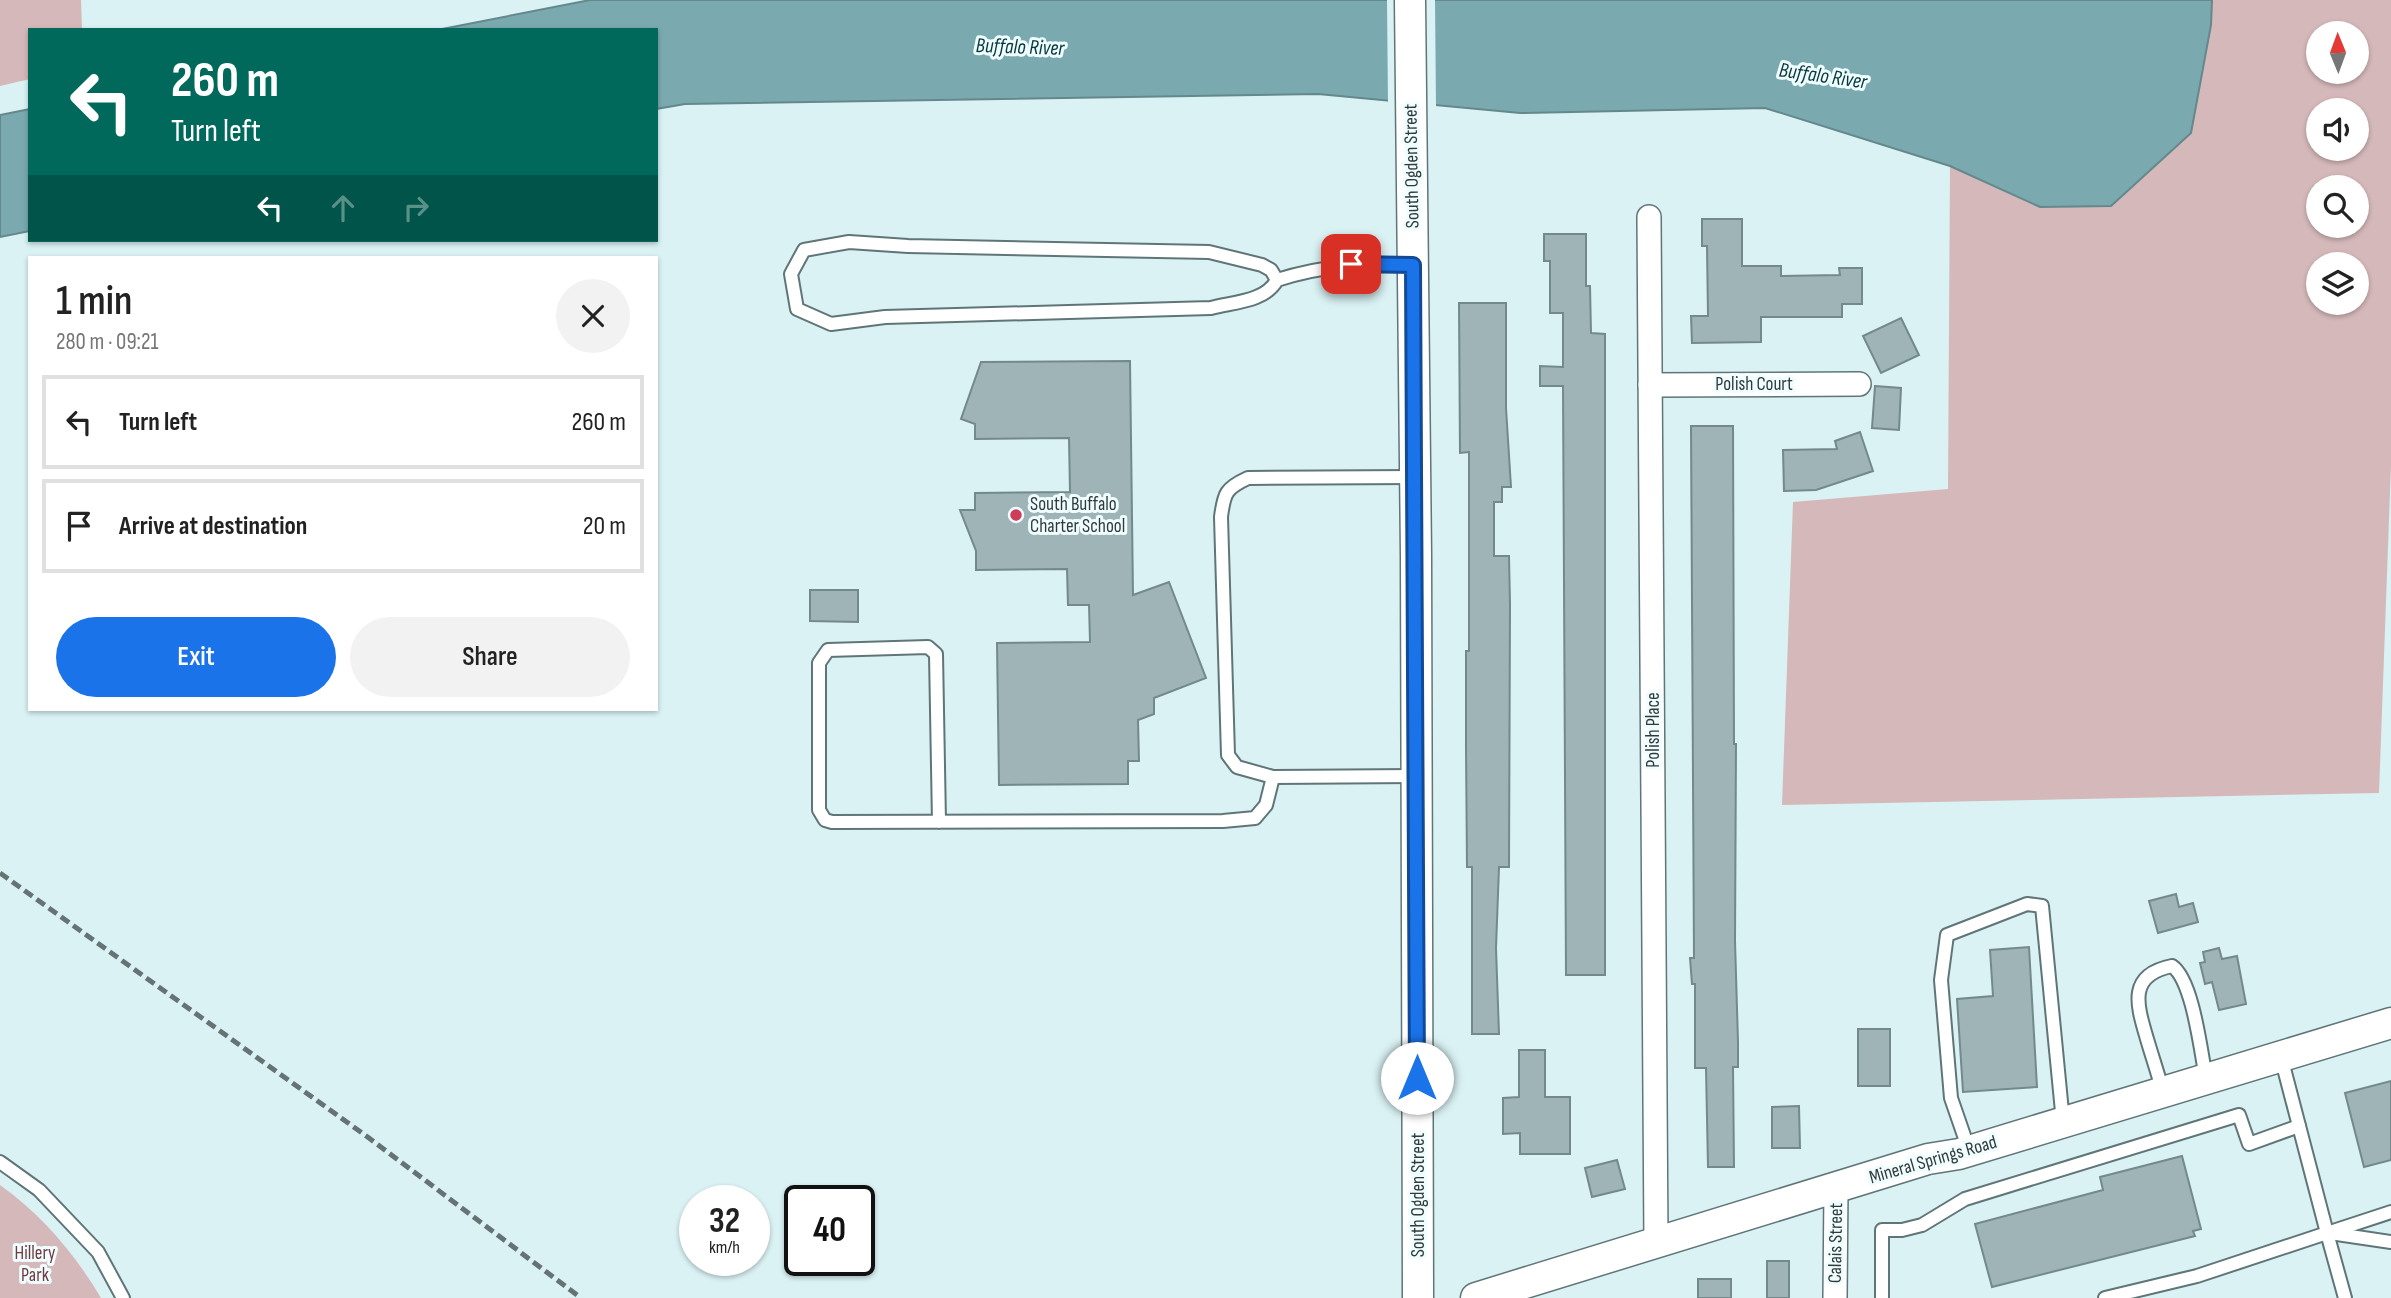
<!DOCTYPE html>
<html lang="en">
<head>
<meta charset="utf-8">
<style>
	body { margin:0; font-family:"Sofia Sans Condensed",sans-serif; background:#f2f2f2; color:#222; height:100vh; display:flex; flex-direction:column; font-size:26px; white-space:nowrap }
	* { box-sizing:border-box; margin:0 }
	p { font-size:23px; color:#767676 }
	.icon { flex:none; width:38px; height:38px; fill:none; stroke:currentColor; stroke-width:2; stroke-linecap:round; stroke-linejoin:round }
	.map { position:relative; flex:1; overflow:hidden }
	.panel { position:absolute; left:28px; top:256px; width:630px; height:455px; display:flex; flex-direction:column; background:#fff; border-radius:0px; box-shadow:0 2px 5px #0004 }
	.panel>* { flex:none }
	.guide { position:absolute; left:28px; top:28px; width:630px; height:214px; border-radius:0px; box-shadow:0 2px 5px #0004; background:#00695c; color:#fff; overflow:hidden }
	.needle { width:46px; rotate:359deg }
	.fabs { position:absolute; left:2306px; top:21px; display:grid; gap:14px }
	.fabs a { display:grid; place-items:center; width:63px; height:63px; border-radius:50%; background:#fff; box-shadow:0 2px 5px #0004; font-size:35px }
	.speed { position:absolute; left:679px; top:1185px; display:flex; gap:14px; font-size:35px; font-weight:700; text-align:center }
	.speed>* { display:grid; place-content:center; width:91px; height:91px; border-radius:50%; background:#fff; box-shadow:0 2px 5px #0004; line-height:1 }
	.speed small { font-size:18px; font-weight:400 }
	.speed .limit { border:4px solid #111; border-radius:10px; background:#fff; color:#111 }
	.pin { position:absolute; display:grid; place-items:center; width:60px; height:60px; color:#fff; margin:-30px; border-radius:14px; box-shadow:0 4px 10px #0006 }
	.me { position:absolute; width:77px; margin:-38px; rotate:0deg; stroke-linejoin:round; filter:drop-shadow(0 0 5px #0008) }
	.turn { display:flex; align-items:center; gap:24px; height:147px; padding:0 28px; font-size:32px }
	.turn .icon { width:91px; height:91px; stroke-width:2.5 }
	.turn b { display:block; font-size:49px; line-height:60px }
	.lanes { display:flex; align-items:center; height:66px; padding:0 28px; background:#0003; justify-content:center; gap:35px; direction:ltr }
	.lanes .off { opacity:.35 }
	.round { display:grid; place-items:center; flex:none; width:74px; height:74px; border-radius:37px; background:#f2f2f2 }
	.overview { display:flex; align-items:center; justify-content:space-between; height:119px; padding:0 28px }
	h1 { font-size:42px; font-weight:600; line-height:52px }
	.cta { display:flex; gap:14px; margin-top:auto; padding:14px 28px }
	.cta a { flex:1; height:80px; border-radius:42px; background:#1a73e8; color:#fff; font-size:28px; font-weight:600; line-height:80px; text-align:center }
	.cta a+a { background:#f2f2f2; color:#222 }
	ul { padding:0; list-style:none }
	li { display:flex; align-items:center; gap:21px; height:94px; margin:0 14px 10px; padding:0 14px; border:4px solid #e0e0e0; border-radius:0px }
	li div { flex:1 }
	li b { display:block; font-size:26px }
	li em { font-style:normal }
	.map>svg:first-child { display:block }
	.green { fill:#d5b8ba; fill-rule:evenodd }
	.water { fill:#7aaaaf; stroke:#64888c; stroke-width:2 }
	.pier { fill:#daf2f4 }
	.building { fill:#9eb4b7; stroke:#73898c; stroke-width:2 }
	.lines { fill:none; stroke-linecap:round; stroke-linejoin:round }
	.service-casing { stroke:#607577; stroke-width:16 }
	.minor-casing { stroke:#607577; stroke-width:26 }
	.tertiary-casing { stroke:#607577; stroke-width:33 }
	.service { stroke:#fff; stroke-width:12 }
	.minor { stroke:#fff; stroke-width:23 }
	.tertiary { stroke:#fff; stroke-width:30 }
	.rail { stroke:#657374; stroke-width:5; stroke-dasharray:10 5; stroke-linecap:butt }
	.route-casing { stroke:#114b97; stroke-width:18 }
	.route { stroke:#1a73e8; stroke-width:12 }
	.poi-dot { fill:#cd3d59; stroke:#effdff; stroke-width:2.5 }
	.labels { text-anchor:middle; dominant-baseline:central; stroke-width:6; stroke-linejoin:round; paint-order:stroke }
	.street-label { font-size:19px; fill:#313a3b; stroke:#effdff }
	.poi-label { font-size:19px; fill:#313a3b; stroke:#effdff; text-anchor:start }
	.park-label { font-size:19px; fill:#733940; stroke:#effdff }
	.water-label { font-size:21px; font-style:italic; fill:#09393d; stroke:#effdff }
</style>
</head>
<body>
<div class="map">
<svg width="2391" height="1298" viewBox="0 0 2391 1298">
	<rect width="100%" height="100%" fill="#daf2f4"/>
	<!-- green -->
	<g class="green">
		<path d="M0 0H81L82 30H30V79L0 86Z"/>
		<path d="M2212 0H2391V465L2379 793 1782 805 1793 502 1948 489 1950 166 2040 207 2191 133 2211 25ZM2319 33H2357V72H2319ZM2319 110H2357V149H2319ZM2319 187H2357V226H2319ZM2319 264H2357V303H2319Z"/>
		<path d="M0 1185C41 1214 75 1254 101 1298H0Z"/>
	</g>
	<!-- water -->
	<g class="water">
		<path d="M590 0H2212L2211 25 2191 133 2111 206 2040 207 1950 166 1765 108 1520 113 1318 94 685 104 656 109V30H437Z"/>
		<path d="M30 109V231L0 237V115Z"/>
	</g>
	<!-- pier -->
	<path class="pier" d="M1387 0H1435L1436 108 1388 104Z"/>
	<!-- building -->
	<g class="building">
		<path d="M1702 219H1742V266H1781V276L1840 275 1839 268H1862V304H1842V317H1761V342L1692 343 1691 316H1708L1707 246H1702Z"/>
		<path d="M1544 234H1586V286H1590L1591 333 1605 334V975H1566L1563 386H1540V366L1563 367V313H1550V261H1544Z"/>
		<path d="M1459 303H1506V408L1511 487H1502V502H1494V556H1509L1510 604 1509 867H1499L1496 948 1499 1034H1472V867H1467L1466 747V651H1469V452L1460 453Z"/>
		<path d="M1901 318 1919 355 1881 373 1863 336Z"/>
		<path d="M1130 361 1133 595 1169 582 1206 678 1154 698V714L1138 720 1139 761H1128V784L999 785 997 643 1090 642 1089 605H1068L1067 569 976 570V551L960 510H975V493L1070 492 1069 438 975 439V424L961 419 981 362Z"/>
		<path d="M1875 386 1901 388 1899 430 1872 428Z"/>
		<path d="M1691 426H1733L1734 744H1736L1735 941 1738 1042V1067H1733L1734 1167H1708L1706 1068H1695V984H1692L1690 958H1694Z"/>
		<path d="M1860 432 1873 471 1816 490 1784 491 1783 450 1837 449 1835 441Z"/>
		<path d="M810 590H858V622L810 621Z"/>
		<path d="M2176 894 2179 907 2193 903 2198 922 2158 933 2149 901Z"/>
		<path d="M2029 947 2037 1087 1963 1092 1957 999 1993 996 1990 950Z"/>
		<path d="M2219 948 2222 959 2237 956 2246 1004 2219 1010 2212 982 2205 984 2200 963 2205 962 2203 952Z"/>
		<rect x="1858" y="1029" width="32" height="57"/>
		<path d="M1519 1050H1545V1097H1570V1154H1520V1133L1503 1134V1098L1519 1097Z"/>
		<path d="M2391 1081V1160L2364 1167 2345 1093Z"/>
		<path d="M1799 1106 1800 1148H1772V1107Z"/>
		<path d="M2182 1156 2201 1229 2193 1231 2195 1236 1992 1287 1975 1224 2103 1190 2100 1177Z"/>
		<path d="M1617 1160 1625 1189 1592 1197 1585 1168Z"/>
		<rect x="1767" y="1261" width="22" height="37"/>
		<rect x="1698" y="1279" width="33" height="19"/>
	</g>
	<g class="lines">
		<!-- service casing -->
		<g class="service-casing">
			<g id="service">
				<path d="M1277 280 1271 270 1262 265 1209 252 908 246 849 242 804 250 791 274 797 309 831 324 885 317 1211 308C1233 302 1265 302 1277 280 1324 265 1363 263 1412 265"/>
				<path d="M1415 477 1248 478C1226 488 1224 493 1221 517L1228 755 1237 767 1273 777 1416 776"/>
				<path d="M939 822 936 654 928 647 828 650 819 663V810L825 820 832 822 1223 821 1255 818 1266 805 1273 777"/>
				<path d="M2163 1092C2158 1074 2152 1056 2147 1039 2137 1005 2127 975 2172 966 2193 980 2201 1053 2206 1078"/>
				<path d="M1969 1150 1951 1098 1941 980 1947 935 2027 904 2042 906 2063 1122"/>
				<path d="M0 1162 39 1190 98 1252 123 1298"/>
				<path d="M2327 1233 2345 1298"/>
				<path d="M2327 1233 2391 1212"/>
				<path d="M2330 1233 2391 1242"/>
				<path d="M1882 1298V1230H1902L1922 1225 1965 1199 2239 1115 2249 1144 2299 1126"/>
				<path d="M2105 1298 2197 1276 2327 1233 2281 1057"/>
			</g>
		</g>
		<!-- minor casing -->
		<g class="minor-casing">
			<g id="minor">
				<path d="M1649 217 1656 1243"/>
				<path d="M1650 385 1859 384"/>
				<path d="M1835 1298 1836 1188"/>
			</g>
		</g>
		<!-- tertiary casing -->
		<g class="tertiary-casing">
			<g id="tertiary">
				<path d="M1410 0 1416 556 1418 1298"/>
				<path d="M1476 1298 1928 1159 1959 1154 2391 1023"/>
			</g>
		</g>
		<!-- service -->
		<use href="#service" class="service"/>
		<!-- minor -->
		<use href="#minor" class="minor"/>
		<!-- tertiary -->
		<use href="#tertiary" class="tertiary"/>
		<!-- rail -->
		<path class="rail" d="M0 873 369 1138 581 1298"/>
	</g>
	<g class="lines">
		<!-- route casing -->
		<g class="route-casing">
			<path id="route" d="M1351 264 1413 265 1417 1078"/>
		</g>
		<!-- route -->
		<use href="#route" class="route"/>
	</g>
	<!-- markers -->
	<circle class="poi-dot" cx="1016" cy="515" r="7"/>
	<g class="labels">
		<!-- street labels -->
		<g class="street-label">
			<text transform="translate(1412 166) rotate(-91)">South Ogden Street</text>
			<text x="1754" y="384">Polish Court</text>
			<text transform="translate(1653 730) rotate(-90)">Polish Place</text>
			<text transform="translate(1933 1160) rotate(-16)">Mineral Springs Road</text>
			<text transform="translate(1418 1195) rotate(-90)">South Ogden Street</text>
			<text transform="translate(1836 1243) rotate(-89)">Calais Street</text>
		</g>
		<!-- poi labels -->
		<g class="poi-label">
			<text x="1030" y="504">South Buffalo<tspan x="1030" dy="22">Charter School</tspan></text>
		</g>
		<!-- park labels -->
		<g class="park-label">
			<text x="35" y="1253">Hillery<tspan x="35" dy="22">Park</tspan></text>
		</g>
		<!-- water labels -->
		<g class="water-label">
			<text transform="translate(1020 47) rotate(2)">Buffalo River</text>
			<text transform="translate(1823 76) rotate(8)">Buffalo River</text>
		</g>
	</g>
</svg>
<div class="fabs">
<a><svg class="needle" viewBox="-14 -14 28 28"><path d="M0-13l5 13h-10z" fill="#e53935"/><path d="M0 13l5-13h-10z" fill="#767676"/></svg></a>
<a><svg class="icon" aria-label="sound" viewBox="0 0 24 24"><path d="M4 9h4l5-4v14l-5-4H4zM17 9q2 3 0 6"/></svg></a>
<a><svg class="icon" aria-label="search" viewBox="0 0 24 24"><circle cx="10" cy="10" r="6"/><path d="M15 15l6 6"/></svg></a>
<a><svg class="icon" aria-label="layers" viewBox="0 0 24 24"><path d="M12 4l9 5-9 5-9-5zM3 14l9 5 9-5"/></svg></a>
</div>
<div class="speed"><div>32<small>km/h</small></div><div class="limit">40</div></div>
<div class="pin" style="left:1351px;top:264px;background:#d93025"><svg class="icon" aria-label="arrive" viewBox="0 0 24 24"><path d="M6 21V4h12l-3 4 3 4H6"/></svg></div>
<svg class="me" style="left:1417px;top:1078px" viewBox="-20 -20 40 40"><circle r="19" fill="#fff"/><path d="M0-13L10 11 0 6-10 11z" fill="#1a73e8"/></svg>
<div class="guide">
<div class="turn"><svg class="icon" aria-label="left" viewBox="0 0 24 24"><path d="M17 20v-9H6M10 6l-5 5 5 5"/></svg><div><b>260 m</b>Turn left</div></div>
<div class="lanes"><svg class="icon" aria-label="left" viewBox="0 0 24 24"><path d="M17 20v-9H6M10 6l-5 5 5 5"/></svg><svg class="icon off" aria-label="ahead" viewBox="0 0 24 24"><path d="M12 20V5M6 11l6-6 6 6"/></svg><svg class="icon off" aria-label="right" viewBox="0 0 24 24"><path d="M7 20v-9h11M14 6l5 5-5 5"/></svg></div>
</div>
<section class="panel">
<div class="overview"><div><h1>1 min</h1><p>280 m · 09:21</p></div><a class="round"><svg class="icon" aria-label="close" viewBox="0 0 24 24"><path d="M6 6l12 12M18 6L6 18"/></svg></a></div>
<ul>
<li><svg class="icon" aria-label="left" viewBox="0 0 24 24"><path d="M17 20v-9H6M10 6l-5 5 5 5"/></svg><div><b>Turn left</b></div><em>260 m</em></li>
<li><svg class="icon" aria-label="arrive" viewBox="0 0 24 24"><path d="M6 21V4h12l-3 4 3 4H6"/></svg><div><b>Arrive at destination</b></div><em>20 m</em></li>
</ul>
<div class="cta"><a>Exit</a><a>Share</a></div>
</section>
</div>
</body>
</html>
